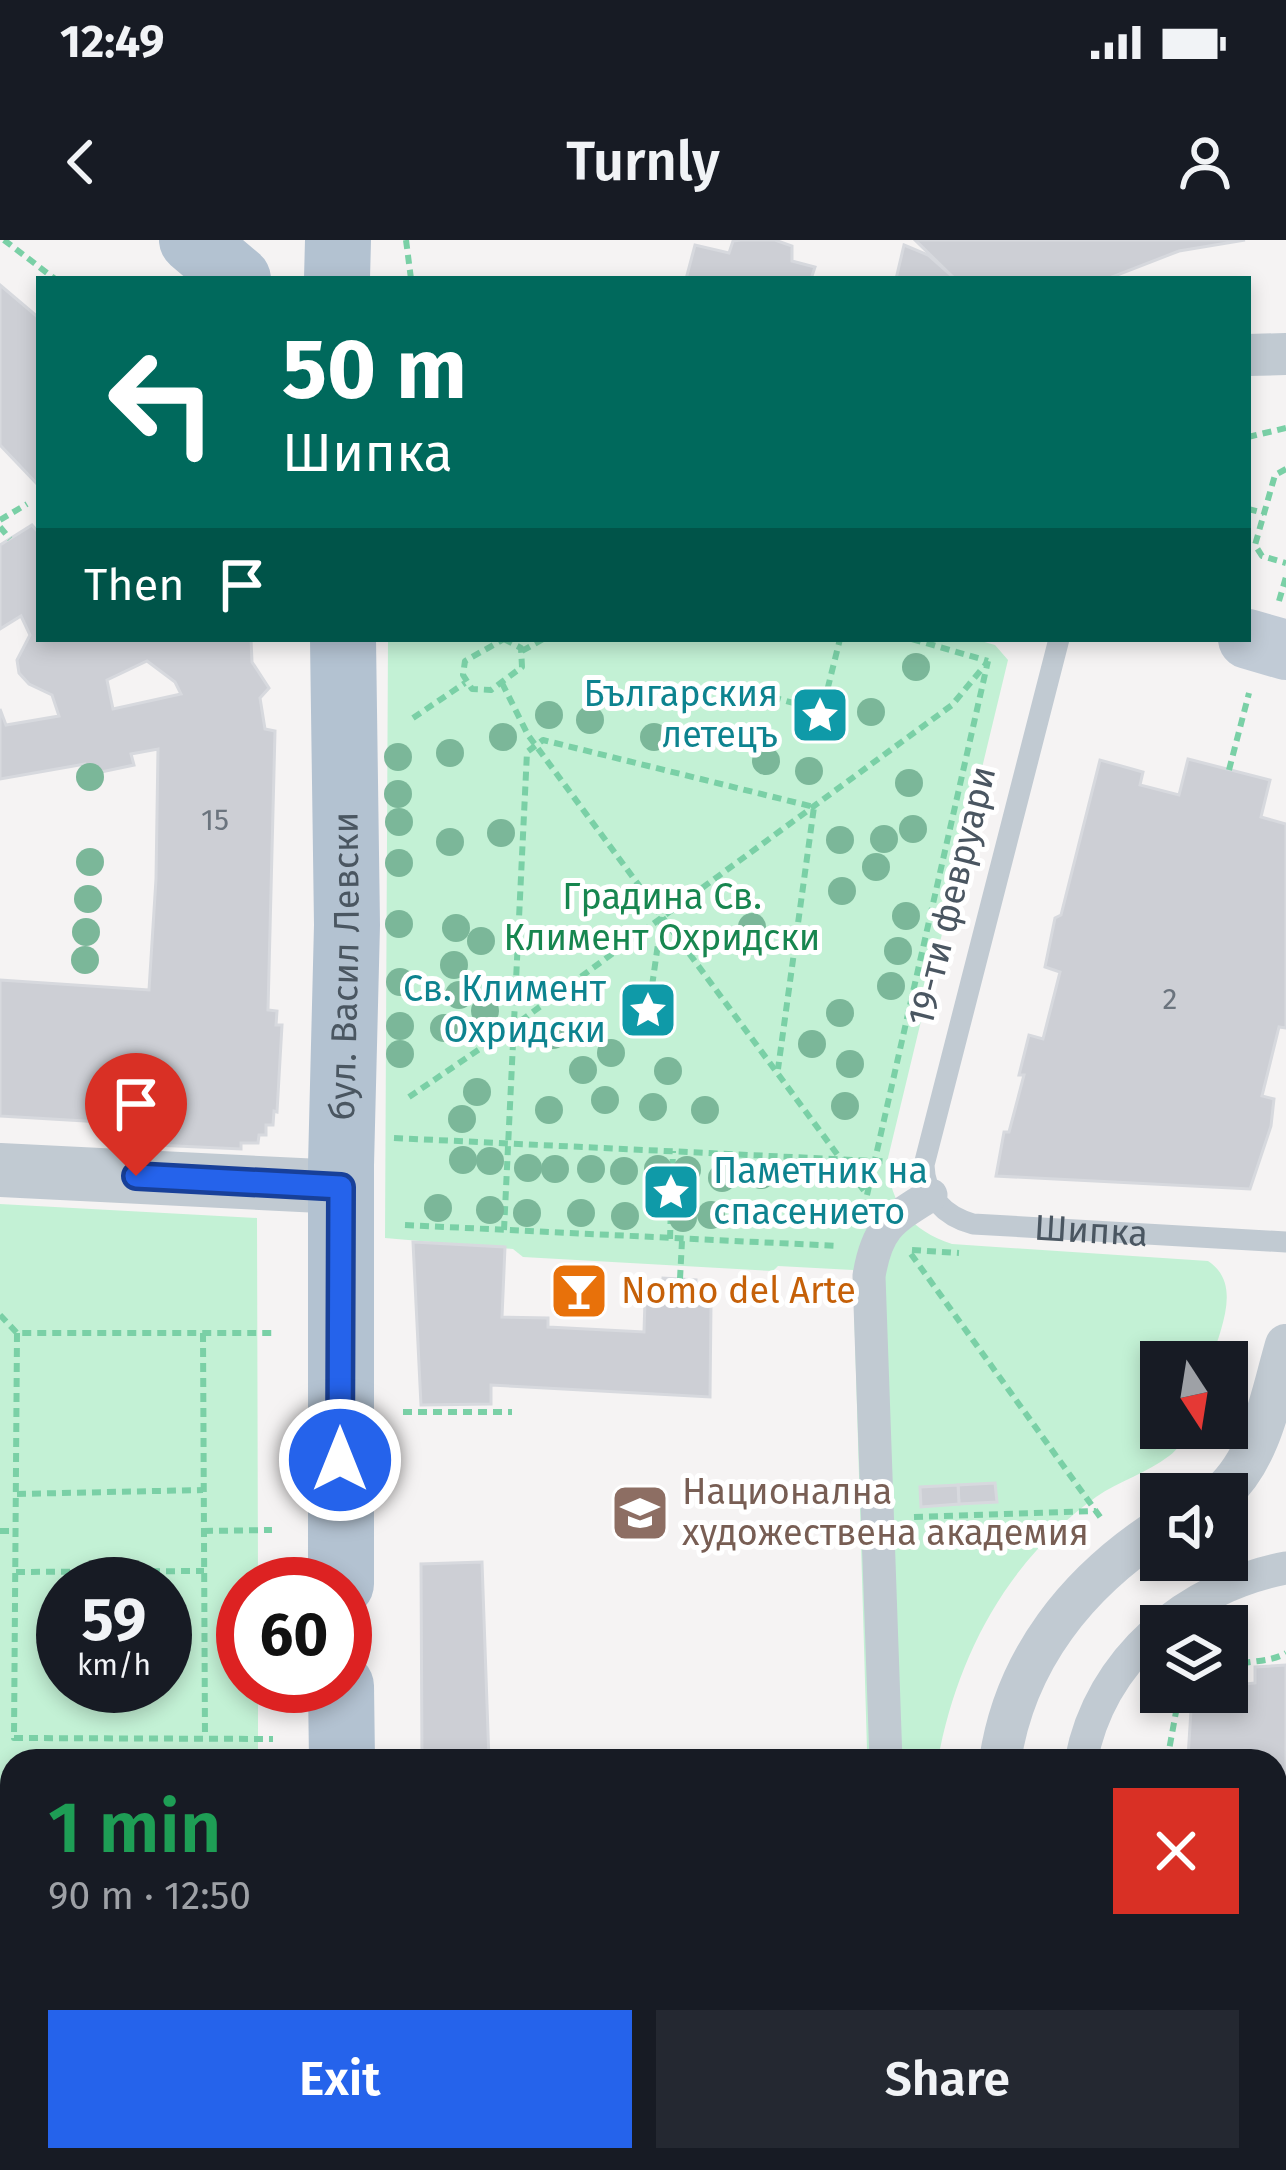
<!DOCTYPE html>
<html lang="en">
<head>
<meta charset="utf-8">
<style>
	body { margin:0; font-family:"Fira Sans",sans-serif; background:#242831; color:#f1f3f6; height:100vh; display:flex; flex-direction:column; font-size:45px; white-space:nowrap }
	* { box-sizing:border-box; margin:0 }
	p { font-size:39px; color:#9ea1a6 }
	.icon { flex:none; width:66px; height:66px; fill:none; stroke:currentColor; stroke-width:2; stroke-linecap:round; stroke-linejoin:round }
	.map { position:relative; flex:1; overflow:hidden }
	.panel { position:absolute; left:0px; top:1509px; width:1287px; height:423px; display:flex; flex-direction:column; background:#171b24; border-radius:36px 36px 0 0; box-shadow:0 6px 18px #0003 }
	.panel>* { flex:none }
	.banner { position:absolute; left:36px; top:36px; width:1215px; height:366px; border-radius:0px; box-shadow:0 6px 18px #0003; background:#00695c; color:#fff; overflow:hidden }
	.needle { width:78px; rotate:168deg }
	.tools { position:absolute; left:1140px; top:1101px; display:grid; gap:24px }
	.tools a { display:grid; place-items:center; width:108px; height:108px; border-radius:0px; background:#171b24; box-shadow:0 6px 18px #0003; font-size:60px }
	.speed { position:absolute; left:36px; top:1317px; display:flex; gap:24px; font-size:60px; font-weight:700; text-align:center }
	.speed>* { display:grid; place-content:center; width:156px; height:156px; border-radius:50%; background:#171b24; box-shadow:0 6px 18px #0003; line-height:1 }
	.speed small { font-size:30px; font-weight:400 }
	.speed .limit { border:18px solid #d22; background:#fff; color:#111 }
	.pin { position:absolute; display:grid; place-items:center; width:102px; height:102px; color:#fff; margin:-123px -51px; border-radius:50% 50% 50% 0; rotate:-45deg; box-shadow:0 0 12px #0007 }
	.pin .icon { rotate:45deg }
	.me { position:absolute; width:132px; margin:-66px; rotate:0deg; stroke-linejoin:round; filter:drop-shadow(0 0 9px #0008) }
	.turn { display:flex; align-items:center; gap:42px; height:252px; padding:0 48px; font-size:54px }
	.turn .icon { width:156px; height:156px; stroke-width:2.5 }
	.turn b { display:block; font-size:84px; line-height:102px }
	.then { display:flex; align-items:center; height:114px; padding:0 48px; background:#0003; gap:24px; font-size:45px }
	.round { display:grid; place-items:center; flex:none; width:126px; height:126px; border-radius:0px; background:#242831 }
	.summary { display:flex; align-items:center; justify-content:space-between; height:204px; padding:0 48px }
	h1 { font-size:72px; font-weight:600; line-height:90px; color:#1e9e55 }
	.cta { display:flex; gap:24px; margin-top:auto; padding:24px 48px }
	.cta a { flex:1; height:138px; border-radius:0px; background:#2563eb; color:#fff; font-size:48px; font-weight:600; line-height:138px; text-align:center }
	.cta a+a { background:#242831; color:#f1f3f6 }
	.status { display:flex; justify-content:space-between; align-items:center; height:84px; padding:0 60px; background:#171b24; direction:ltr }
	.status svg { height:33px; fill:currentColor }
	header { display:flex; justify-content:space-between; align-items:center; height:156px; padding:0 48px; background:#171b24; font-size:54px; font-weight:600 }
	.map>svg:first-child { display:block }
	.green { fill:#c3f1d5; fill-rule:evenodd }
	.building { fill:#cdcfd5; stroke:#d7d9de; stroke-width:3; fill-rule:evenodd }
	.lines { fill:none; stroke-linecap:round; stroke-linejoin:round }
	.path { stroke:#7ad0a6; stroke-width:6; stroke-dasharray:9 6; stroke-linecap:butt }
	.service { stroke:#c1cad2; stroke-width:21 }
	.pedestrian { stroke:#c1cad2; stroke-width:33 }
	.minor { stroke:#c1cad2; stroke-width:42 }
	.tertiary { stroke:#c1cad2; stroke-width:54 }
	.secondary { stroke:#c1cbd6; stroke-width:60 }
	.primary { stroke:#b3c2d1; stroke-width:66 }
	.tree { fill:#7bb799 }
	.route-casing { stroke:#184099; stroke-width:30 }
	.route { stroke:#2563eb; stroke-width:21 }
	.labels { text-anchor:middle; dominant-baseline:central; stroke-width:10; stroke-linejoin:round; paint-order:stroke }
	.number-label { font-size:30px; fill:#6b747e }
	.culture-label { font-size:36px; fill:#0d838f; stroke:#fff; text-anchor:end }
	.street-label { font-size:36px; fill:#4a5661; stroke:#fff }
	.park-label { font-size:36px; fill:#17864f; stroke:#fff }
	.food-label { font-size:36px; fill:#c56008; stroke:#fff; text-anchor:start }
	.education-label { font-size:36px; fill:#785e54; stroke:#fff; text-anchor:start }
</style>
</head>
<body>
<div class="status"><b>12:49</b><svg viewBox="0 0 49 12"><path d="M0 12V9h3v3zM5 12V6h3v6zM10 12V3h3v9zM15 12V0h3v12zM26 1h20v11H26zM47 4h2v5h-2z"/></svg></div>
<header><svg class="icon" aria-label="back" viewBox="0 0 24 24"><path d="M15 5l-7 7 7 7"/></svg>Turnly<svg class="icon" aria-label="person" viewBox="0 0 24 24"><circle cx="12" cy="8" r="4"/><path d="M4 21q1-7 8-7t8 7"/></svg></header>
<div class="map">
<svg width="1286" height="1930" viewBox="0 0 1286 1930">
	<rect width="100%" height="100%" fill="#f5f3f3"/>
	<!-- green -->
	<g class="green">
		<path d="M388 399H974L995 405 1008 420 887 922C891 965 910 990 952 1004L1208 1021C1243 1044 1220 1089 1211 1122H1161V1188H1192C1185 1197 1178 1210 1169 1216 1147 1233 1119 1241 1096 1257 1011 1318 961 1408 940 1509L867 1510 853 1030 778 1026 773 1031 523 1017 513 1009 385 998Z"/>
		<path d="M0 964 257 978 258 1344H243V1446H258V1521H12V1603H0ZM63 1344H165V1446H63Z"/>
	</g>
	<!-- building -->
	<g class="building">
		<path d="M741 0H775L792 6V21L815 27 811 39H686L695 5 729 13 733 1Z"/>
		<path d="M915 0H1245L1179 11 1107 39H955Z"/>
		<path d="M904 5 928 15 955 39H896Z"/>
		<path d="M0 45 39 78V246L0 205Z"/>
		<path d="M32 285 39 293V399H251L252 422 269 448 260 458 265 489 275 491 268 770 277 771 276 785H282L277 872 274 871 273 885H266V895H259L258 903H241V909L156 905 153 885 0 876V740L149 750 156 639 158 509 131 514 134 525 87 535 85 524 0 539V469L6 485 59 476 52 455 29 444 19 433 17 420 30 395 21 376 0 389V305ZM147 421 175 442 181 454 113 469 107 440Z"/>
		<path d="M1188 519 1270 540 1261 577 1286 584V788L1279 787 1262 856 1274 859 1271 886 1250 949 996 936 1004 892H1009L1024 835H1019L1029 795 1043 799 1060 732 1045 727 1055 678 1061 675 1100 520 1143 532 1140 545 1179 555Z"/>
		<path d="M413 1002 505 1007 502 1077 548 1078V1087L644 1092 645 1060 662 1061 663 1038 696 1040 695 1063 711 1064 710 1157 491 1145V1164L421 1165Z"/>
		<path d="M995 1243 997 1262 959 1264 958 1245Z"/>
		<path d="M958 1245 959 1264 921 1267 920 1247Z"/>
		<path d="M482 1322 489 1521H422L421 1324Z"/>
		<path d="M1286 1425V1725H1275V1521H1184V1518H1188L1191 1470 1207 1452H1227V1446L1255 1443V1427Z"/>
		<path d="M12 1683V1750L0 1751V1684Z"/>
		<path d="M263 1920V1930H196V1921H156Z"/>
		<rect x="501" y="1920" width="107" height="10"/>
		<path d="M727 1920H846L847 1930H727Z"/>
	</g>
	<g class="lines">
		<!-- path -->
		<g class="path">
			<path d="M4 0 55 39"/>
			<path d="M406 0 411 39"/>
			<path d="M1248 197 1286 188"/>
			<path d="M1286 229 1275 235 1255 305 1262 316 1286 323"/>
			<path d="M1248 269 1264 273"/>
			<path d="M0 280 27 264"/>
			<path d="M0 287 10 299"/>
			<path d="M1279 361 1286 337"/>
			<path d="M504 399 521 408 522 427 491 450 472 449 463 435 465 421Z"/>
			<path d="M912 399 988 421"/>
			<path d="M522 411 543 399"/>
			<path d="M502 443 528 495 865 952"/>
			<path d="M772 457 822 471 840 399"/>
			<path d="M413 478 465 443"/>
			<path d="M1229 530 1249 453"/>
			<path d="M650 760 662 676"/>
			<path d="M409 857 515 785 952 465 986 424"/>
			<path d="M394 898 896 922"/>
			<path d="M662 943H682L681 965H661Z"/>
			<path d="M672 943 673 911"/>
			<path d="M867 955 988 421"/>
			<path d="M405 985 839 1006"/>
			<path d="M504 990 527 512 543 500 814 567 778 829"/>
			<path d="M670 999 671 965"/>
			<path d="M912 1010 959 1013"/>
			<path d="M911 1014 1103 1281"/>
			<path d="M680 1039 682 1001"/>
			<path d="M0 1075 17 1093H273"/>
			<path d="M17 1093 14 1498 273 1499"/>
			<path d="M203 1093 205 1497"/>
			<path d="M403 1172H512"/>
			<path d="M17 1254 203 1250"/>
			<path d="M914 1277 1096 1271"/>
			<path d="M0 1291H16"/>
			<path d="M204 1291 272 1290"/>
			<path d="M16 1332 204 1331"/>
			<path d="M1227 1427C1246 1420 1270 1423 1286 1413"/>
			<path d="M1167 1521 1178 1461 1185 1452"/>
			<path d="M1275 1732H1286"/>
			<path d="M1104 1920 1109 1930"/>
			<path d="M1051 1930 1058 1920"/>
		</g>
		<!-- service -->
		<path class="service" id="s1" d="M1059 399 924 925C925 956 944 976 973 984L1286 1002"/>
		<!-- pedestrian -->
		<g class="pedestrian">
			<path d="M886 1521 869 1036C877 987 891 980 931 955"/>
			<path d="M1081 1521C1100 1419 1187 1347 1286 1328"/>
			<path d="M1275 1813 1286 1815"/>
			<path d="M900 1920V1930"/>
		</g>
		<!-- minor -->
		<g class="minor">
			<path d="M1248 115 1286 114"/>
			<path d="M1221 1254C1262 1217 1271 1156 1286 1105"/>
			<path d="M1000 1521C1015 1419 1078 1342 1161 1288"/>
			<path d="M1275 1894 1286 1895"/>
			<path d="M1191 1930 1195 1920"/>
		</g>
		<!-- tertiary -->
		<g class="tertiary">
			<path d="M0 930 341 947"/>
			<path d="M0 1636 12 1635"/>
		</g>
		<!-- secondary -->
		<path class="secondary" d="M1248 399 1286 410"/>
		<!-- primary -->
		<g class="primary">
			<path d="M192 0 238 39"/>
			<path d="M337 39 338 0"/>
			<path id="s2" d="M341 1344V925L347 685 343 399"/>
			<path d="M341 1446 342 1521"/>
			<path d="M343 1920 346 1930"/>
		</g>
	</g>
	<!-- trees -->
	<g class="tree">
		<circle cx="916" cy="427" r="14"/>
		<circle cx="871" cy="472" r="14"/>
		<circle cx="549" cy="475" r="14"/>
		<circle cx="590" cy="480" r="14"/>
		<circle cx="503" cy="497" r="14"/>
		<circle cx="654" cy="497" r="14"/>
		<circle cx="450" cy="513" r="14"/>
		<circle cx="398" cy="517" r="14"/>
		<circle cx="766" cy="521" r="14"/>
		<circle cx="809" cy="531" r="14"/>
		<circle cx="90" cy="537" r="14"/>
		<circle cx="909" cy="543" r="14"/>
		<circle cx="398" cy="554" r="14"/>
		<circle cx="399" cy="582" r="14"/>
		<circle cx="913" cy="589" r="14"/>
		<circle cx="501" cy="593" r="14"/>
		<circle cx="884" cy="599" r="14"/>
		<circle cx="840" cy="600" r="14"/>
		<circle cx="450" cy="602" r="14"/>
		<circle cx="90" cy="622" r="14"/>
		<circle cx="399" cy="623" r="14"/>
		<circle cx="876" cy="627" r="14"/>
		<circle cx="842" cy="651" r="14"/>
		<circle cx="88" cy="659" r="14"/>
		<circle cx="906" cy="676" r="14"/>
		<circle cx="399" cy="684" r="14"/>
		<circle cx="752" cy="687" r="14"/>
		<circle cx="456" cy="688" r="14"/>
		<circle cx="86" cy="692" r="14"/>
		<circle cx="481" cy="701" r="14"/>
		<circle cx="898" cy="711" r="14"/>
		<circle cx="85" cy="720" r="14"/>
		<circle cx="454" cy="725" r="14"/>
		<circle cx="400" cy="742" r="14"/>
		<circle cx="891" cy="746" r="14"/>
		<circle cx="459" cy="755" r="14"/>
		<circle cx="485" cy="771" r="14"/>
		<circle cx="840" cy="773" r="14"/>
		<circle cx="400" cy="786" r="14"/>
		<circle cx="444" cy="788" r="14"/>
		<circle cx="585" cy="793" r="14"/>
		<circle cx="553" cy="795" r="14"/>
		<circle cx="812" cy="804" r="14"/>
		<circle cx="611" cy="813" r="14"/>
		<circle cx="400" cy="814" r="14"/>
		<circle cx="850" cy="824" r="14"/>
		<circle cx="583" cy="830" r="14"/>
		<circle cx="668" cy="831" r="14"/>
		<circle cx="477" cy="852" r="14"/>
		<circle cx="605" cy="860" r="14"/>
		<circle cx="845" cy="866" r="14"/>
		<circle cx="653" cy="867" r="14"/>
		<circle cx="549" cy="870" r="14"/>
		<circle cx="705" cy="870" r="14"/>
		<circle cx="462" cy="879" r="14"/>
		<circle cx="463" cy="920" r="14"/>
		<circle cx="490" cy="921" r="14"/>
		<circle cx="528" cy="928" r="14"/>
		<circle cx="555" cy="929" r="14"/>
		<circle cx="591" cy="929" r="14"/>
		<circle cx="658" cy="929" r="14"/>
		<circle cx="687" cy="930" r="14"/>
		<circle cx="624" cy="931" r="14"/>
		<circle cx="761" cy="935" r="14"/>
		<circle cx="722" cy="938" r="14"/>
		<circle cx="438" cy="968" r="14"/>
		<circle cx="490" cy="970" r="14"/>
		<circle cx="527" cy="973" r="14"/>
		<circle cx="581" cy="973" r="14"/>
		<circle cx="711" cy="975" r="14"/>
		<circle cx="625" cy="976" r="14"/>
		<circle cx="683" cy="978" r="14"/>
	</g>
	<g class="lines">
		<!-- route casing -->
		<g class="route-casing">
			<path id="route" d="M136 936 341 947 340 1220"/>
		</g>
		<!-- route -->
		<use href="#route" class="route"/>
	</g>
	<!-- icons -->
	<defs>
		<g id="sight-square" transform="scale(3)"><rect x="-9" y="-9" width="18" height="18" rx="4" fill="#0f9aa8" stroke="#fff"/><path d="M0-6L1.8-2.2L6-1.7L2.9 1.2L3.7 5.4L0 3.3L-3.7 5.4L-2.9 1.2L-6-1.7L-1.8-2.2Z" fill="#fff"/></g>
		<g id="bar-square" transform="scale(3)"><rect x="-9" y="-9" width="18" height="18" rx="4" fill="#e8710a" stroke="#fff"/><path d="M-6-5H6L.8 .8V4.5H3.5V6h-7V4.5H-.8V.8Z" fill="#fff"/></g>
		<g id="university-square" transform="scale(3)"><rect x="-9" y="-9" width="18" height="18" rx="4" fill="#8d6e63" stroke="#fff"/><path d="M0-5L7-2L0 1L-7-2ZM-4 1L0 2.5L4 1V4Q0 6-4 4Z" fill="#fff"/></g>
	</defs>
	<g fill-rule="evenodd">
		<use href="#sight-square" x="820" y="475"/>
		<use href="#sight-square" x="648" y="770"/>
		<use href="#sight-square" x="671" y="952"/>
		<use href="#bar-square" x="579" y="1051"/>
		<use href="#university-square" x="640" y="1273"/>
	</g>
	<g class="labels">
		<!-- number labels -->
		<g class="number-label">
			<text x="215" y="580">15</text>
			<text x="1170" y="759">2</text>
		</g>
		<!-- culture labels -->
		<g class="culture-label">
			<text x="778" y="454">Българския<tspan x="778" dy="41">летецъ</tspan></text>
			<text x="606" y="749">Св. Климент<tspan x="606" dy="41">Охридски</tspan></text>
			<text x="713" y="931" text-anchor="start">Паметник на<tspan x="713" dy="41">спасението</tspan></text>
		</g>
		<!-- street labels -->
		<g class="street-label">
			<text transform="translate(952 656) rotate(-76)">19-ти февруари</text>
			<text stroke="none"><textPath href="#s2" startOffset="618">бул. Васил Левски</textPath></text>
			<text stroke="none"><textPath href="#s1" startOffset="744">Шипка</textPath></text>
		</g>
		<!-- park labels -->
		<g class="park-label">
			<text x="662" y="657">Градина Св.<tspan x="662" dy="41">Климент Охридски</tspan></text>
		</g>
		<!-- food labels -->
		<g class="food-label">
			<text x="621" y="1051">Nomo del Arte</text>
		</g>
		<!-- education labels -->
		<g class="education-label">
			<text x="682" y="1252">Национална<tspan x="682" dy="41">художествена академия</tspan></text>
		</g>
	</g>
</svg>
<div class="tools">
<a><svg class="needle" viewBox="-14 -14 28 28"><path d="M0-13l5 13h-10z" fill="#e53935"/><path d="M0 13l5-13h-10z" fill="#9ea1a6"/></svg></a>
<a><svg class="icon" aria-label="sound" viewBox="0 0 24 24"><path d="M4 9h4l5-4v14l-5-4H4zM17 9q2 3 0 6"/></svg></a>
<a><svg class="icon" aria-label="layers" viewBox="0 0 24 24"><path d="M12 4l9 5-9 5-9-5zM3 14l9 5 9-5"/></svg></a>
</div>
<div class="speed"><div>59<small>km/h</small></div><div class="limit">60</div></div>
<div class="pin" style="left:136px;top:936px;background:#d93025"><svg class="icon" aria-label="arrive" viewBox="0 0 24 24"><path d="M6 21V4h12l-3 4 3 4H6"/></svg></div>
<svg class="me" style="left:340px;top:1220px" viewBox="-20 -20 40 40"><circle r="17" fill="#2563eb" stroke="#fff" stroke-width="3"/><path d="M0-11L8 9 0 5-8 9z" fill="#fff"/></svg>
<div class="banner">
<div class="turn"><svg class="icon" aria-label="left" viewBox="0 0 24 24"><path d="M17 20v-9H6M10 6l-5 5 5 5"/></svg><div><b>50 m</b>Шипка</div></div>
<div class="then">Then<svg class="icon" aria-label="arrive" viewBox="0 0 24 24"><path d="M6 21V4h12l-3 4 3 4H6"/></svg></div>
</div>
<section class="panel">
<div class="summary"><div><h1>1 min</h1><p>90 m · 12:50</p></div><a class="round" style="background:#d93025;color:#fff"><svg class="icon" aria-label="close" viewBox="0 0 24 24"><path d="M6 6l12 12M18 6L6 18"/></svg></a></div>
<div class="cta"><a>Exit</a><a>Share</a></div>
</section>
</div>
</body>
</html>
